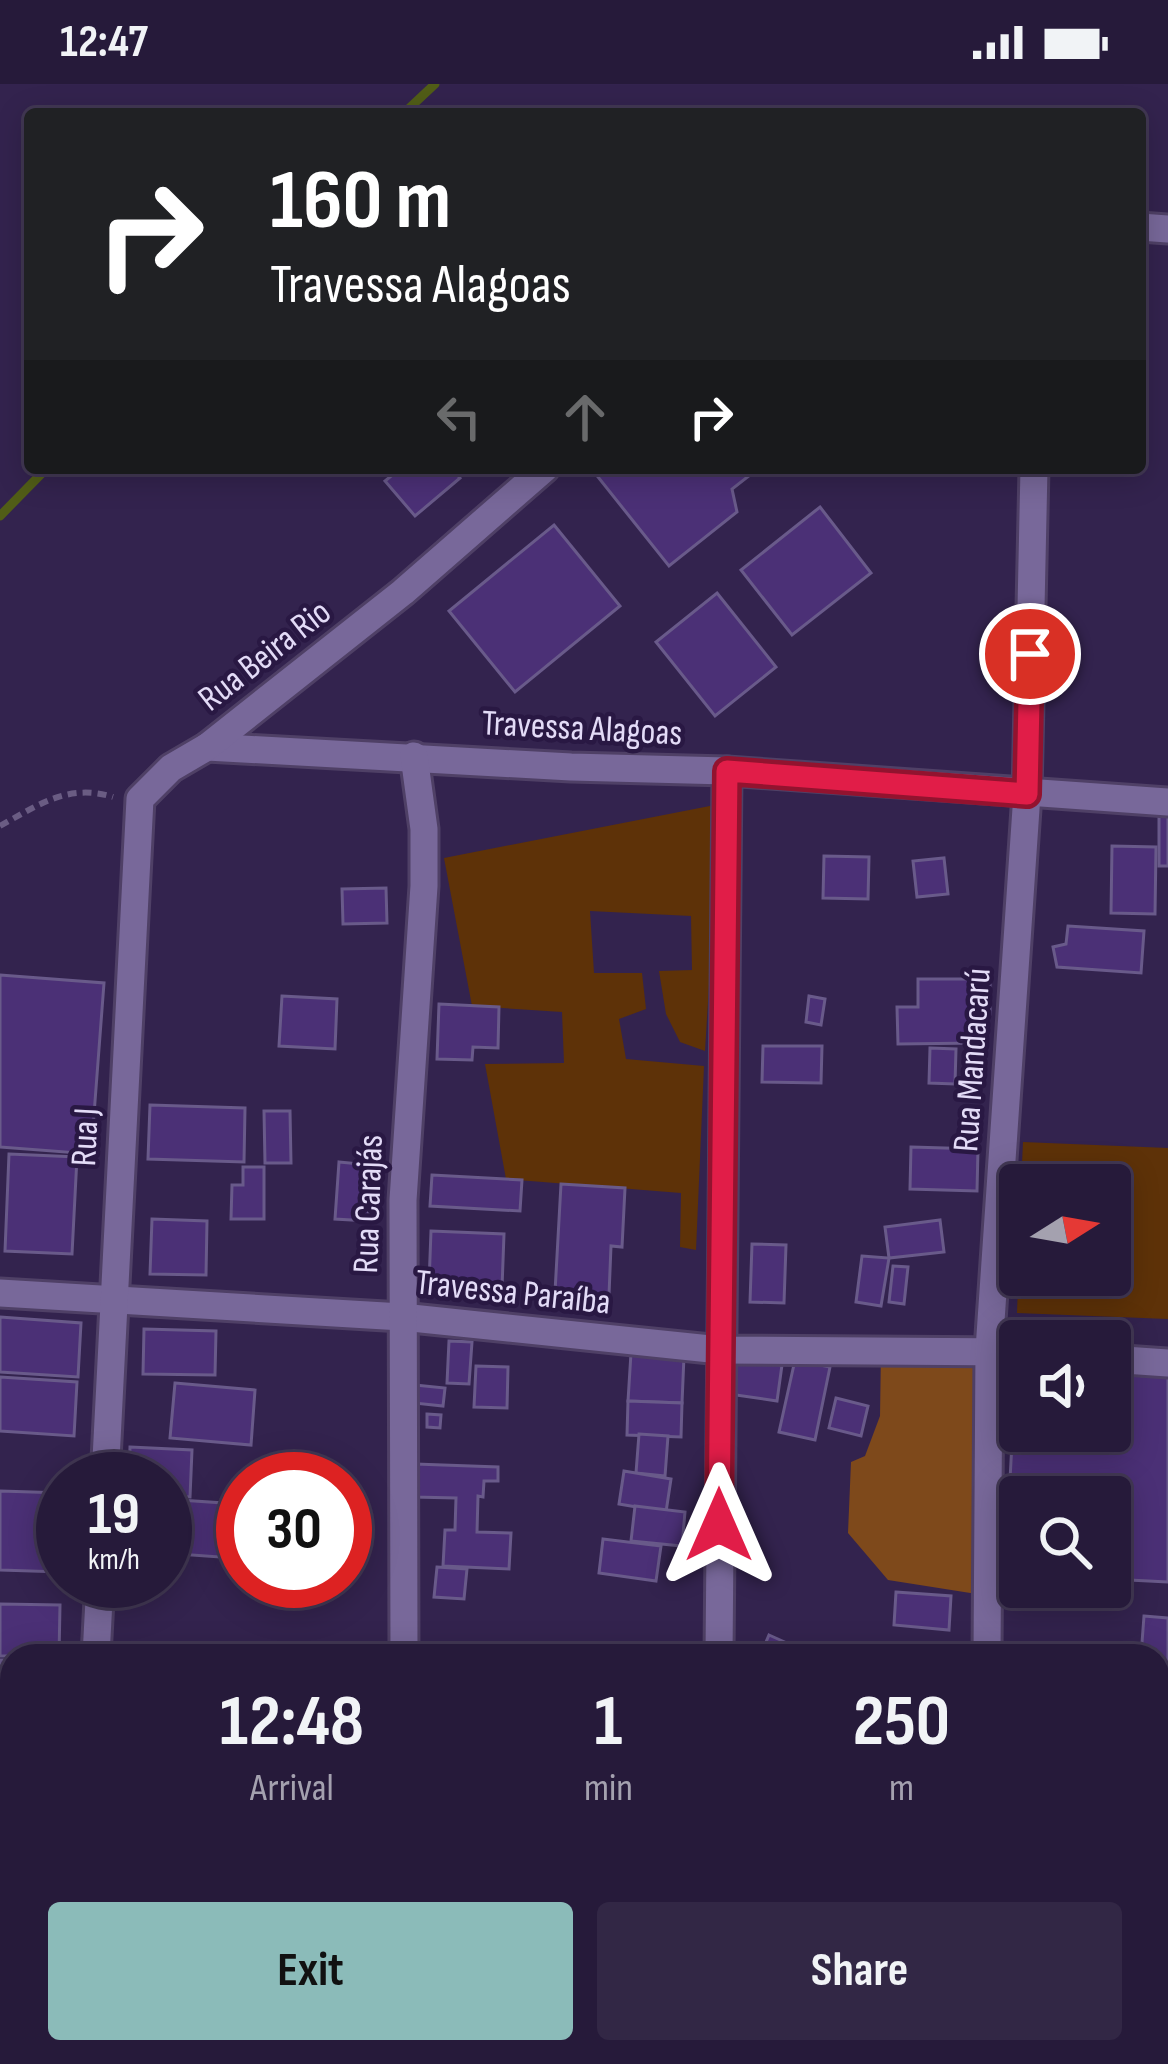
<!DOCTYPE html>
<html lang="en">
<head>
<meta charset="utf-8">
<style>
	body { margin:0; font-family:"Sofia Sans Condensed",sans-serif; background:#322745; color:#f1f3f6; height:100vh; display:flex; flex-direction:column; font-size:45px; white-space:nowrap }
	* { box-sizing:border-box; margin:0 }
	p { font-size:39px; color:#a4a1af }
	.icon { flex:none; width:66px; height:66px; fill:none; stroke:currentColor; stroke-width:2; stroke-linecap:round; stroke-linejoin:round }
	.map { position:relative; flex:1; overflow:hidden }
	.details { position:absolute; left:0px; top:1560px; width:1170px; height:420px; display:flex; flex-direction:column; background:#261a3a; border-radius:36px 36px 0 0; box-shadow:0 6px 30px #0003,0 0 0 3px #423854 }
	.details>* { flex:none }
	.banner { position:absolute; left:24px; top:24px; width:1122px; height:366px; border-radius:12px; box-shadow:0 6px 30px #0003,0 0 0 3px #423854; background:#202124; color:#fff; overflow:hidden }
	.needle { width:78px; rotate:79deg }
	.controls { position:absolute; left:999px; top:1080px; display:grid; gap:24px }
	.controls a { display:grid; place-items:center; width:132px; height:132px; border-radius:12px; background:#261a3a; box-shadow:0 6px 30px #0003,0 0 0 3px #423854; font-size:60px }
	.speed { position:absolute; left:36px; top:1368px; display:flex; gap:24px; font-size:60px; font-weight:700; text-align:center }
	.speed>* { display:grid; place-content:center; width:156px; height:156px; border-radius:50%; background:#261a3a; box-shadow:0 6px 30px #0003,0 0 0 3px #423854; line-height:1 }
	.speed small { font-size:30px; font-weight:400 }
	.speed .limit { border:18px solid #d22; background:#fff; color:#111 }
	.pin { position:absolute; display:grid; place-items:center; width:102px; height:102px; color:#fff; margin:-51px; border:6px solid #fff; border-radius:50%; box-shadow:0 3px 12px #0007 }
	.me { position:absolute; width:132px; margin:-66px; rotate:0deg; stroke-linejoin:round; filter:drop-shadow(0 0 9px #0008) }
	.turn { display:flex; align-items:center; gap:42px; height:252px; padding:0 48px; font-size:54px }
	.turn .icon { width:156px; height:156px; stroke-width:2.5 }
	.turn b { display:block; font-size:84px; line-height:102px }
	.lanes { display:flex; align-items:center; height:114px; padding:0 48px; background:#0003; justify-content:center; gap:60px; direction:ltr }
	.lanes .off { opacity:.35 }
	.eta { display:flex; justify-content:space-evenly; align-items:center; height:204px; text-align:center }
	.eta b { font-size:72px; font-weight:700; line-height:84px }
	.primary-button { display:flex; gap:24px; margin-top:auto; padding:24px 48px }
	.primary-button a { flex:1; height:138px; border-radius:12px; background:#8bbbb9; color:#111; font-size:48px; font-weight:700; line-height:138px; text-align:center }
	.primary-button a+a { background:#322745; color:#f1f3f6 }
	.status { display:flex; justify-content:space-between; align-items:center; height:84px; padding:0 60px; background:#261a3a; direction:ltr }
	.status svg { height:33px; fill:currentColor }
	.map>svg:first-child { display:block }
	.green { fill:#5e3208 }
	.forest { fill:#7e491b }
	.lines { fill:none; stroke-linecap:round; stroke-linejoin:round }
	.stream { stroke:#515d17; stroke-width:9 }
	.building { fill:#4b3076; stroke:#695a8a; stroke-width:3 }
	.minor-casing { stroke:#4f4066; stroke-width:33 }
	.path { stroke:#6a5c83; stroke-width:6; stroke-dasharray:9 6; stroke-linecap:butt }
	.minor { stroke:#78689a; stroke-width:27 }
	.route-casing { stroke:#92132f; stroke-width:30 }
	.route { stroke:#e11d48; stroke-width:21 }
	.labels { text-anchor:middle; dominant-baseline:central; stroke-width:9; stroke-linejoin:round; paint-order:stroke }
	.street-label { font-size:36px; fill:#e3dbf7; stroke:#291843 }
</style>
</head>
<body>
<div class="status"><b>12:47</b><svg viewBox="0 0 49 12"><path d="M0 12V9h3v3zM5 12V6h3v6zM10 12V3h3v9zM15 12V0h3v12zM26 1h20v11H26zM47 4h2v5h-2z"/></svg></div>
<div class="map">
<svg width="1168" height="1980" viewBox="0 0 1168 1980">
	<rect width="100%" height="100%" fill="#33234e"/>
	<!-- green -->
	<g class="green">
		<path d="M720 720 705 967 680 958 666 930 659 887 692 886 691 832 590 827 594 889H642L646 925 619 935 626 975 704 982 696 1166 680 1163 681 1109 506 1095 485 980 564 979 562 928 472 922 444 774Z"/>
		<path d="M1023 1058 1168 1064V1235L1017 1229 1020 1142V1191H1110V1101H1021Z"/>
	</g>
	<!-- forest -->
	<g class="forest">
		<path d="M881 1266H983V1511L888 1496 848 1449 851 1378 865 1372 880 1332Z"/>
		<path d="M1161 1611H1168V1907L1158 1906Z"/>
		<path d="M1158 1963 1168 1967V1980H1084L1085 1968H1158Z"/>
		<path d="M76 1968H655L658 1980H76Z"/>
		<path d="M664 1968H827L846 1980H666Z"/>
	</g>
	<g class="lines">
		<!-- stream -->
		<g class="stream">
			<path d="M403 30 435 0"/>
			<path d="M0 432 47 384"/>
		</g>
	</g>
	<!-- building -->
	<g class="building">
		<path d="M401 384H451L460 394 415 432 385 397Z"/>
		<path d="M609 384H759L732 405 737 428 669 482 598 393Z"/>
		<path d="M820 423 871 489 792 551 741 486Z"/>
		<path d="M554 441 620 522 515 608 449 527Z"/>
		<path d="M717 509 776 583 715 632 656 558Z"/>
		<rect x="1159" y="730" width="9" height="52"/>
		<path d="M1112 762 1156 763 1155 830 1111 829Z"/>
		<path d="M824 772 869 773 868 815 823 814Z"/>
		<path d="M944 774 948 810 917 813 913 777Z"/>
		<path d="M386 804 387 839 343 840 342 805Z"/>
		<path d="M1068 842 1144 847 1141 889 1057 883 1053 863 1066 860Z"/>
		<path d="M0 891 104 899 91 1070 0 1063Z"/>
		<path d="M918 895H990V930H976L977 959 898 960 897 923H918Z"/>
		<path d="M282 912 337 915 335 965 279 962Z"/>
		<path d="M809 912 825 915 821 941 806 938Z"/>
		<path d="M439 920 499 923 498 964 473 963 472 976 437 975Z"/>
		<path d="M763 962H822L821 999 762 998Z"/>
		<path d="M930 964 956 965 955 1000 929 999Z"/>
		<path d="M150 1021 245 1024 244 1078 148 1075Z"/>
		<path d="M264 1027H290L291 1079H265Z"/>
		<path d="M911 1063 978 1065 977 1107 910 1105Z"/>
		<path d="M9 1070 77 1073 72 1170 5 1167Z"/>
		<path d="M339 1078 371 1081 368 1137 335 1135Z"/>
		<path d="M243 1083H264V1135H231L232 1101H243Z"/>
		<path d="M432 1091 522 1096 520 1127 430 1122Z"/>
		<path d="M561 1100 625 1104 622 1163 611 1162 609 1211 555 1208Z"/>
		<path d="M152 1135 207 1137 206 1191 150 1190Z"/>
		<path d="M940 1136 944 1168 889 1174 885 1143Z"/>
		<path d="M431 1147 504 1150 502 1204 429 1200Z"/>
		<path d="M752 1160 786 1161 784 1219 750 1218Z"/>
		<path d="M862 1172 889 1174 881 1222 856 1218Z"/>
		<path d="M893 1182 908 1183 904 1220 889 1218Z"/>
		<path d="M0 1233 81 1239 78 1293 0 1288Z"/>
		<path d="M144 1245 216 1247 215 1291 143 1290Z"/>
		<path d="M449 1257 472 1258 469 1300 447 1299Z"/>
		<path d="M631 1269 684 1272 682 1319 628 1317Z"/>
		<path d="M735 1273 782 1281 777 1317 729 1310Z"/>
		<path d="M795 1276 830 1283 815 1356 779 1348Z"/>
		<path d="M476 1282 508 1283 507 1324 474 1323Z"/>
		<path d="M1016 1284H1020V1347H1110V1290L1168 1293V1498L1110 1495V1413H1020V1489H1005Z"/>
		<path d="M0 1293 77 1298 74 1352 0 1347Z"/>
		<path d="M175 1299 255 1306 251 1361 170 1354Z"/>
		<path d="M415 1301 445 1304 443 1322 414 1319Z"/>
		<path d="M836 1314 868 1322 861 1352 829 1344Z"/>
		<path d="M628 1317 682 1319 681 1353 627 1351Z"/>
		<path d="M427 1330 441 1331 440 1344 427 1343Z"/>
		<path d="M639 1350 668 1352 665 1392 636 1389Z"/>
		<path d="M130 1363 192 1366 190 1413 165 1412V1395H129Z"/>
		<path d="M415 1380 498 1383V1397H484L483 1413 478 1412 477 1448 511 1449 509 1485 443 1482 445 1446H455L456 1414 414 1413Z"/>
		<path d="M624 1387 671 1395 666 1428 619 1420Z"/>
		<path d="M0 1407 63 1409 61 1488 0 1486Z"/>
		<path d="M165 1415 223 1419 219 1473 165 1469Z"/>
		<path d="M635 1422 685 1428 682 1462 631 1457Z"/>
		<path d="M345 1434 360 1435 358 1475 345 1474Z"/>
		<path d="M603 1455 661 1462 656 1497 599 1489Z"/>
		<path d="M437 1483 467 1485 464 1515 434 1513Z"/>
		<path d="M896 1508 951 1512 949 1546 894 1541Z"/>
		<path d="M0 1520 60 1521 59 1572H0Z"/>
		<path d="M1144 1532 1168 1534V1592H1158V1572H1141Z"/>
		<path d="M769 1551 816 1572H760Z"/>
		<rect x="0" y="1576" width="12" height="58"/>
		<path d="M0 1747 12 1748V1796H6L8 1777 0 1776Z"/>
		<path d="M12 1952V1968H22L29 1980H0V1959Z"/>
		<path d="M934 1968H961L960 1980H933Z"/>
		<rect x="1020" y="1968" width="45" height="12"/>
	</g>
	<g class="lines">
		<!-- minor casing -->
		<g class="minor-casing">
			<g id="minor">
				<path d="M1140 143 1168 145"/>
				<path d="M207 663 571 683 727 687 1168 718"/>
				<path d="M0 1209 402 1233 720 1266 1020 1268"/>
				<path d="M1110 1275 1168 1279"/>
				<path d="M105 1395 140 715 171 684 207 663 403 508 545 384"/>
				<path d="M96 1572 100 1497"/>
				<path d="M404 1572 403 1116 424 802V745L414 672"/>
				<path d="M719 1572 727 687"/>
				<path d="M987 1572 989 1266 1027 710 1034 384"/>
				<path d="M0 1876 12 1892"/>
				<path d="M1158 1928 1168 1930"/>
				<path d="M68 1968 76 1978 138 1980"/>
				<path d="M194 1980 345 1975 376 1968"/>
			</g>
		</g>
		<!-- path -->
		<path class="path" d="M0 742C38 721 68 699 113 713"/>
		<!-- minor -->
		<use href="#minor" class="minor"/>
	</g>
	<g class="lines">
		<!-- route casing -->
		<g class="route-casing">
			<path id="route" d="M719 1441 727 687 1027 710 1030 570"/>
		</g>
		<!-- route -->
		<use href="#route" class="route"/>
	</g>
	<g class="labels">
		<!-- street labels -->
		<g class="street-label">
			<text transform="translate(265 572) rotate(-38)">Rua Beira Rio</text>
			<text transform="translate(582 645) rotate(3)">Travessa Alagoas</text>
			<text transform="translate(973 976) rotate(-86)">Rua Mandacarú</text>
			<text transform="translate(86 1053) rotate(-87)">Rua J</text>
			<text transform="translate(369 1120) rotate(-88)">Rua Carajás</text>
			<text transform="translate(513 1209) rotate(6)">Travessa Paraíba</text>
		</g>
	</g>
</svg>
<div class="controls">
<a><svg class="needle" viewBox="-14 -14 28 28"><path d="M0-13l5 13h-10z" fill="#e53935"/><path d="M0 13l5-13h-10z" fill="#a4a1af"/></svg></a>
<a><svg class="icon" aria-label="sound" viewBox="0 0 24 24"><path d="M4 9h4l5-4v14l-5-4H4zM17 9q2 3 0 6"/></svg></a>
<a><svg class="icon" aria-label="search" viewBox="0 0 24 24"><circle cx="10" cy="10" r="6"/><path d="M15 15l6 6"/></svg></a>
</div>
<div class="speed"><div>19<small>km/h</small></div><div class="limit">30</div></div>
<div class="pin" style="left:1030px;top:570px;background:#d93025"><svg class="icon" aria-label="arrive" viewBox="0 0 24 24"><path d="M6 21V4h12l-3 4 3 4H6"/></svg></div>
<svg class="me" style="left:719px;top:1441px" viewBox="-20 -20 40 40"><path d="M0-17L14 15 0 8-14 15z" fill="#e11d48" stroke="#fff" stroke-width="4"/></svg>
<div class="banner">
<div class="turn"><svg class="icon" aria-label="right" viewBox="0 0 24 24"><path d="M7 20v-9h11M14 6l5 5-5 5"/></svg><div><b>160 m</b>Travessa Alagoas</div></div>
<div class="lanes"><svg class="icon off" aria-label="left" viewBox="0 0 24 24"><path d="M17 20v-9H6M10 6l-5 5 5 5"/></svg><svg class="icon off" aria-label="ahead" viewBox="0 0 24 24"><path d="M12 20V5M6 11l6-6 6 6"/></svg><svg class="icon" aria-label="right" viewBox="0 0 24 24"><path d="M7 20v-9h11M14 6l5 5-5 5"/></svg></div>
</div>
<section class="details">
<div class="eta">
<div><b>12:48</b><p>Arrival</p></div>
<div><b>1</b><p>min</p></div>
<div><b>250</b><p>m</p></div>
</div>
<div class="primary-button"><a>Exit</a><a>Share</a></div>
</section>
</div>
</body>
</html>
